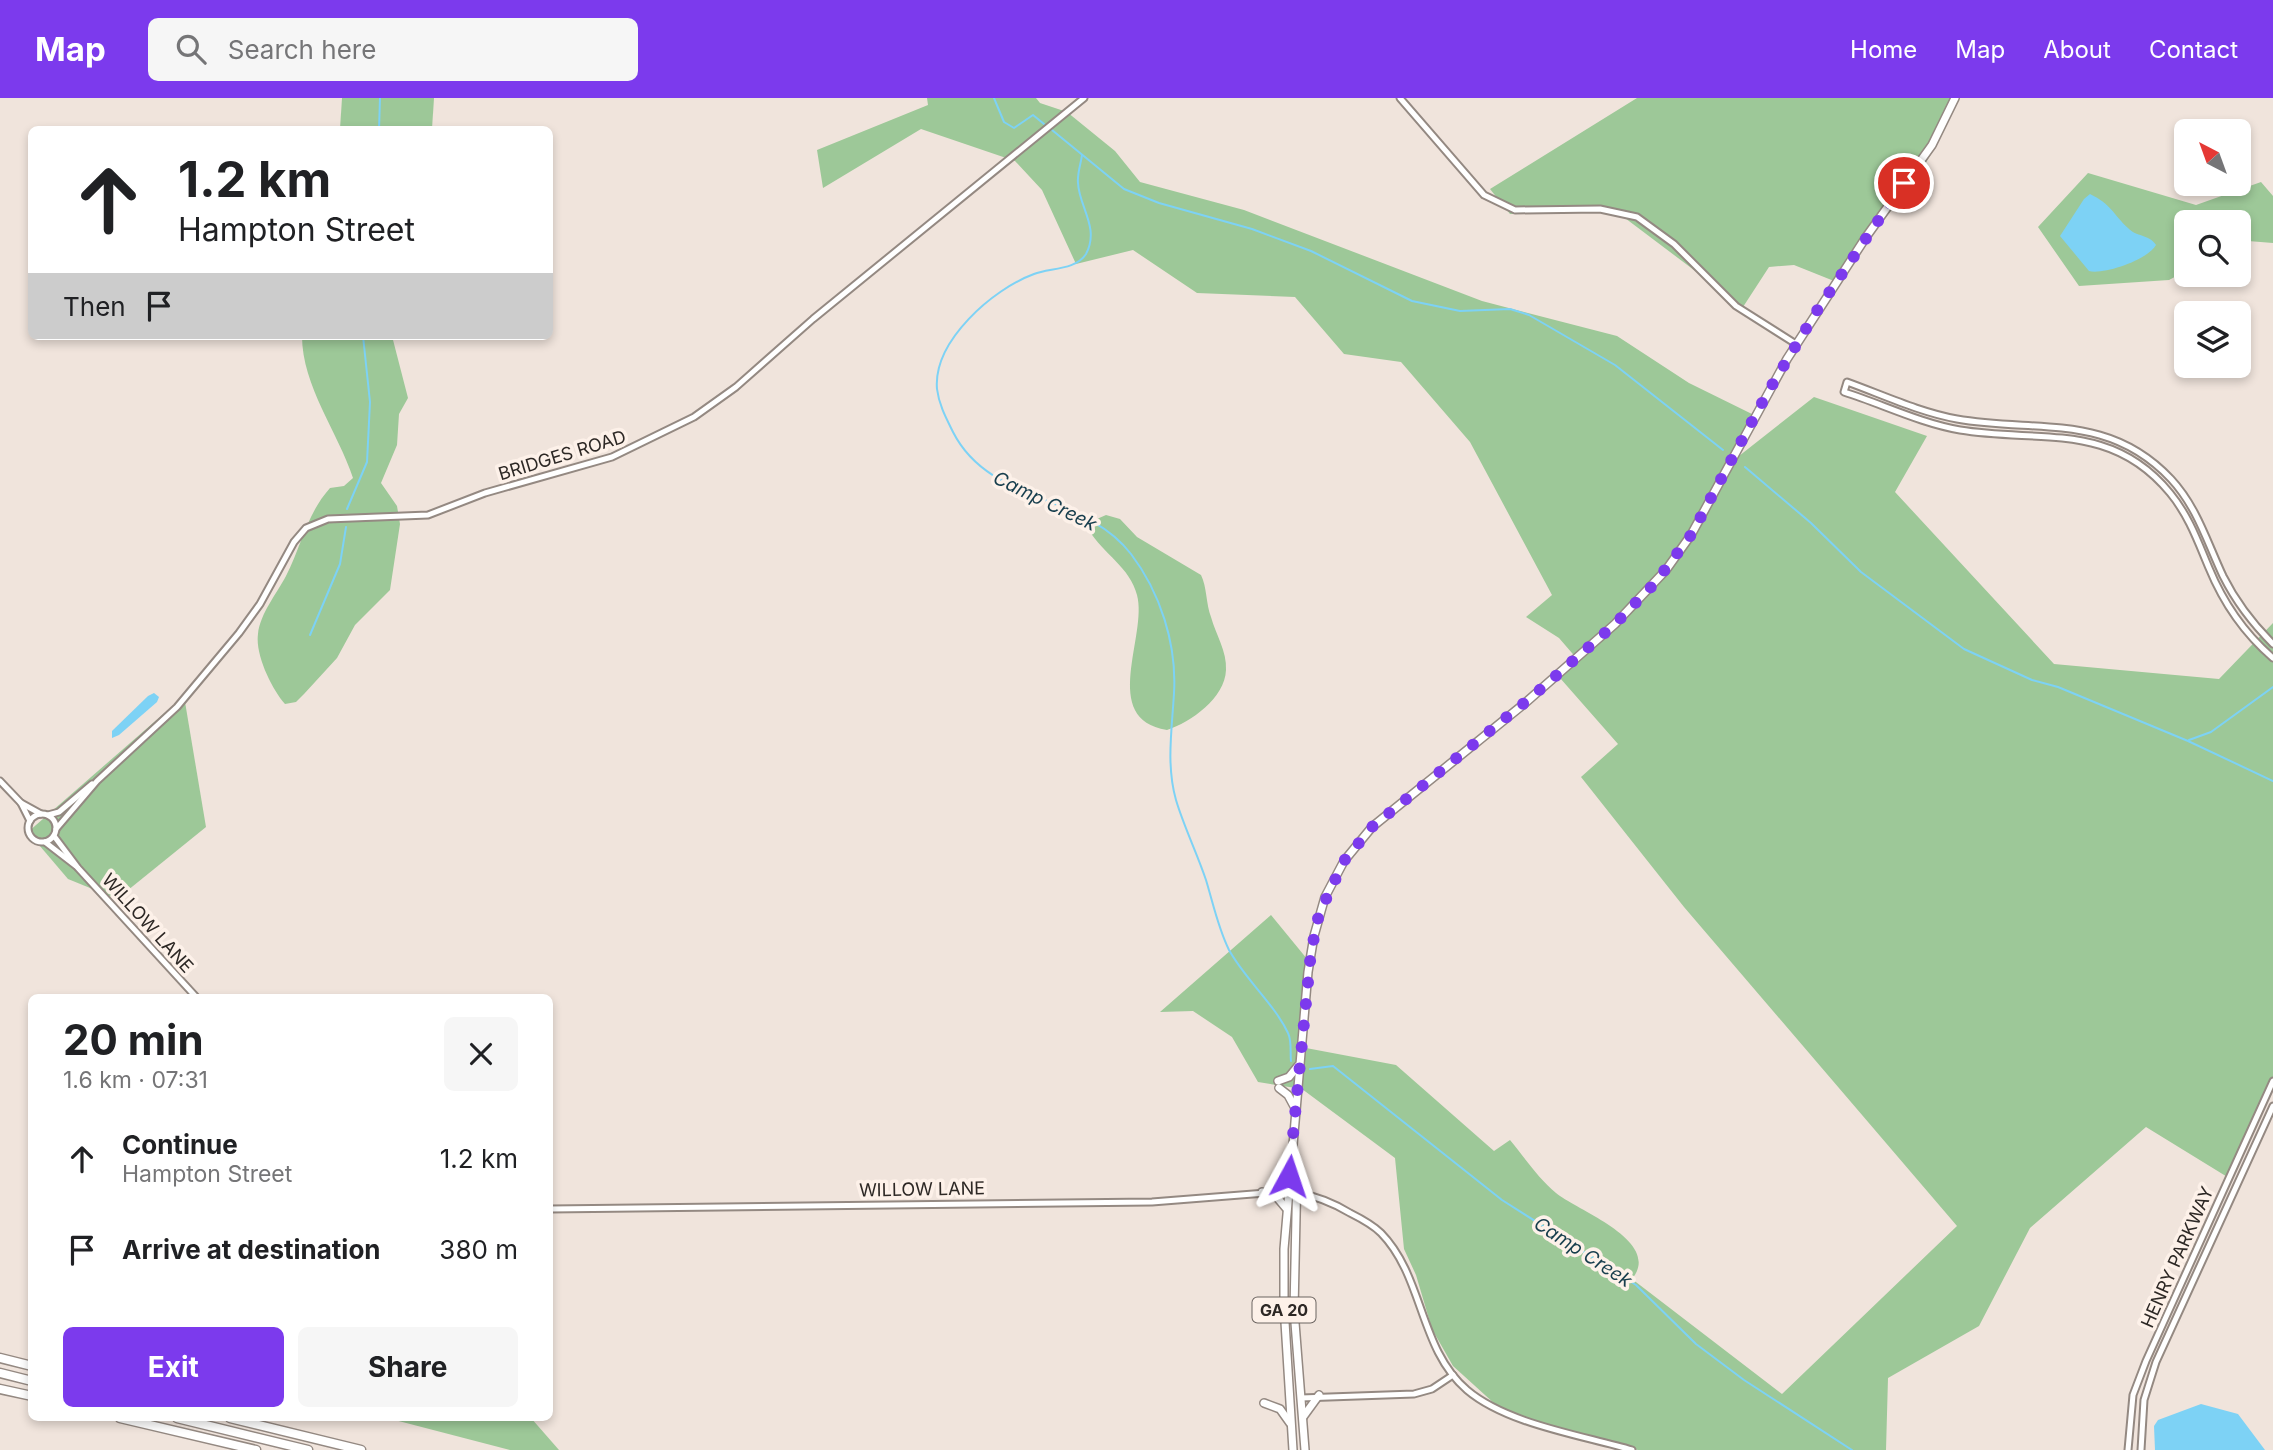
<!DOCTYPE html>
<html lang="en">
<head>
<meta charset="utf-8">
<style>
	body { margin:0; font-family:Inter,sans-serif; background:#f6f6f6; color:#202124; height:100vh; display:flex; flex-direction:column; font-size:26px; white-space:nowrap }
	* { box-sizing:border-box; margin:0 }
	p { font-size:23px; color:#757577 }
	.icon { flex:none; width:38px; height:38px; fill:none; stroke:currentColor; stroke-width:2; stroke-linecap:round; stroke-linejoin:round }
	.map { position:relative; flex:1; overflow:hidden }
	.drawer { position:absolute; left:28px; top:896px; width:525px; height:427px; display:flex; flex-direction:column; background:#fff; border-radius:10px; box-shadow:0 4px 10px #0003 }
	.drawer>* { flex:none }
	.top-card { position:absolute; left:28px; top:28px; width:525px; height:214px; border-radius:10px; box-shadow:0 4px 10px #0003; background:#fff; color:#202124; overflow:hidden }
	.needle { width:46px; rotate:319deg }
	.buttons { position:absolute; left:2174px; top:21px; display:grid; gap:14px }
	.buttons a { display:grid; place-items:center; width:77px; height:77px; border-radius:10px; background:#fff; box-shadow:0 4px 10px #0003; font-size:35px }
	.pin { position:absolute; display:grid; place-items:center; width:60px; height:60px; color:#fff; margin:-30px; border:4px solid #fff; border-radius:50%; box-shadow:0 2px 7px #0007 }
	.me { position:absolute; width:77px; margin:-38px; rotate:5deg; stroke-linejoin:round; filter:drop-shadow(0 0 5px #0008) }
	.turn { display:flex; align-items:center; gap:24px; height:147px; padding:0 35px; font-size:32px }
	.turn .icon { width:91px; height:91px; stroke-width:2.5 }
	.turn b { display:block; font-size:49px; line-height:60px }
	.then { display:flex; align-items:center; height:66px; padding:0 35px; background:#0003; gap:14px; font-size:26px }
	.round { display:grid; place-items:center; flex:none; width:74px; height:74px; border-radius:10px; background:#f6f6f6 }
	.overview { display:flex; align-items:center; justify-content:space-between; height:119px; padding:0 35px }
	h1 { font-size:42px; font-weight:700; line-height:52px }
	.button { display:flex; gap:14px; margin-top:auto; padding:14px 35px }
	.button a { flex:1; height:80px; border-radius:10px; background:#7c3aed; color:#fff; font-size:28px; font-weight:700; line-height:80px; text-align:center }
	.button a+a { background:#f6f6f6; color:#202124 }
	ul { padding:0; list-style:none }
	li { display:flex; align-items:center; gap:21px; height:91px; padding:0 35px }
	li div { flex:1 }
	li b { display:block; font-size:26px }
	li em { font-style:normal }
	header { display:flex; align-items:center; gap:42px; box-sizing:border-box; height:98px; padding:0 35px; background:#7c3aed; color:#fff }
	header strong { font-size:33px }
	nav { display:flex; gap:38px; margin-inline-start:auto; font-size:24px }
	.search { width:490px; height:63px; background:#f6f6f6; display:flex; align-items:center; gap:18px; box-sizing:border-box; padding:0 24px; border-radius:10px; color:#757577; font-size:26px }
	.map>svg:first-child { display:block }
	.green { fill:#9dc898 }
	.water { fill:#7dd2f5 }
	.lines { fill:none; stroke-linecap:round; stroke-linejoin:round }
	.stream { stroke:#7dd2f5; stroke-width:2 }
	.tertiary-casing { stroke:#948982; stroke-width:9 }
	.primary-casing { stroke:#948982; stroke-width:10 }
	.motorway-casing { stroke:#948982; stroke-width:11 }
	.tertiary { stroke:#fff; stroke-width:5 }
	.primary { stroke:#fff; stroke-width:7 }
	.motorway { stroke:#fff; stroke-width:8 }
	.route { stroke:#7c3aed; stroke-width:12; stroke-dasharray:0 21.6 }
	.labels { text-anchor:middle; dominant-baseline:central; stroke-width:7; stroke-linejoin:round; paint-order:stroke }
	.shield { fill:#fdf1e9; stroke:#6b6460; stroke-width:2 }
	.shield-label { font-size:16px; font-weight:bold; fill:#2d2825 }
	.street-label { font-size:18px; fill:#2d2825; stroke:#fdf1e9 }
	.water-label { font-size:19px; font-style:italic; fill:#173e4d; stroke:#fdf1e9 }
</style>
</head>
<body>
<header>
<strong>Map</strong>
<div class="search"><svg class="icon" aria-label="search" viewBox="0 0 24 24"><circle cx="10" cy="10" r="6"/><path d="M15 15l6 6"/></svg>Search here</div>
<nav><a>Home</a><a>Map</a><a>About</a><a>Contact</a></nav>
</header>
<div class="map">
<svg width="2273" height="1352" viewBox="0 0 2273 1352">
	<rect width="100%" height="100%" fill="#f0e4dc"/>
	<!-- green -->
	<g class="green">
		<path d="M342 0H434L432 31H340Z"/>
		<path d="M927 0H1036L1040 5 1067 14 1115 53 1140 84 1244 112 1482 203 1617 238 1689 285 1754 317 1739 358 1814 299 1927 338 1895 394 2054 566 2219 581 2273 525V987L2229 1080 2146 1029 2030 1130 1979 1228 1888 1280 1886 1352H1638L1540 1327 1496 1307 1453 1268 1432 1231 1416 1177 1404 1151 1395 1060 1302 991 1258 984 1232 939 1193 913 1160 914 1271 817 1312 867 1306 950 1396 967 1494 1053 1510 1042C1524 1059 1539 1081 1556 1095 1578 1113 1663 1143 1632 1181L1782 1296 1957 1128 1684 809 1581 679 1618 646 1560 580 1578 562 1559 540 1526 519 1552 497 1470 344 1401 264 1344 256 1295 199 1197 195 1133 152 1076 166 1042 92 1015 63 921 31 823 90 817 52 928 7Z"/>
		<path d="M1637 0H1956C1939 65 1875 130 1834 183L1794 167 1769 169 1743 209 1613 111 1510 116 1490 91Z"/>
		<path d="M2088 75 2196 107 2261 84 2273 98V145L2248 143 2238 148V124H2186V173L2169 182 2079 188 2038 129Z"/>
		<path d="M302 238H392L408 300 399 316 397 347 381 385 397 408 400 426 390 492 355 527 337 560 304 596 296 604 285 606C272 591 255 557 258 536 260 516 277 495 286 478 302 447 306 417 330 390L344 388 353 380C338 334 302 288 302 238Z"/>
		<path d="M1106 417 1120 421 1137 439 1201 477C1207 489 1206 506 1211 519 1216 537 1227 553 1226 572 1225 600 1191 624 1167 632 1099 621 1148 538 1137 497 1130 469 1103 456 1089 432L1090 424Z"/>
		<path d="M184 598 206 729 117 801 68 781 28 734Z"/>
		<path d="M387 1320H531L559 1352H510Z"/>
	</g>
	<!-- water -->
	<g class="water">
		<path d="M2090 96C2111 106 2113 116 2128 130 2136 139 2149 136 2156 147 2148 162 2103 177 2089 173L2060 138 2084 101Z"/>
		<path d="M154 595 159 599 157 604 119 637 112 640V633L148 598Z"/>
		<path d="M2201 1306 2238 1316 2265 1352H2155L2154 1328 2158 1322Z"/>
	</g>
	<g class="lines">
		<!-- stream -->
		<g class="stream">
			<path d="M994 0 1004 24 1014 30 1033 17 1044 26"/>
			<path d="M379 32 380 0"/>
			<path d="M1052 32 1124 91 1159 105 1252 131 1311 153 1412 203 1460 213 1510 211 1529 217 1615 267 1723 352"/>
			<path d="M1082 57C1081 65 1077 76 1078 85 1079 109 1100 130 1086 156 1076 172 1050 170 1034 176 993 191 933 243 937 291 939 307 946 320 953 334 990 407 1085 395 1131 456 1160 494 1177 546 1174 595 1172 631 1166 667 1176 702 1184 729 1197 755 1206 782 1213 805 1218 830 1229 852 1245 881 1275 907 1288 935 1292 943 1290 955 1291 963"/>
			<path d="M1745 369 1811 425 1861 474 1964 551 2032 582 2058 589 2188 643 2273 683"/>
			<path d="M347 411 367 364 370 304 363 238"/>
			<path d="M310 537 340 466 346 429"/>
			<path d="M2189 642 2211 634 2273 589"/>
			<path d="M1310 971 1333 968 1502 1102 1636 1187 1696 1246 1744 1282 1852 1352"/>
		</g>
		<!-- tertiary casing -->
		<g class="tertiary-casing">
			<g id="tertiary">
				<path d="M1400 0 1484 97 1515 112 1600 111 1637 119 1674 146 1736 208 1796 246"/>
				<path d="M2273 546C2253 526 2236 504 2223 478 2207 444 2197 409 2171 381 2108 314 2037 335 1957 321 1919 314 1883 297 1847 284L1844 294C1882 306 1920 325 1960 332 2039 345 2111 323 2170 395 2189 418 2198 444 2209 470 2223 504 2245 536 2273 560"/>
				<path d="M0 683 21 705 30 723"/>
				<path d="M21 705 41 716"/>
				<circle cx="42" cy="730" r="14"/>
				<path d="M48 717 59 714 92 686"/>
				<path d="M56 731 97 683 177 609 239 535 260 506 294 444 306 430 328 421 428 417 485 395 612 359 694 319 736 289 813 221 1084 0"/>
				<path d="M54 738 78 770 197 900"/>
				<path d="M45 744 76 768"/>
				<path d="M1295 1094C1316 1098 1332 1104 1350 1115 1360 1120 1373 1127 1381 1135 1424 1179 1419 1251 1467 1292 1507 1326 1581 1337 1632 1352"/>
				<path d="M550 1111 1152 1104 1291 1093"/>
				<path d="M1301 1300 1414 1296 1432 1291 1453 1277"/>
				<path d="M2128 1352 2133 1297 2146 1263 2273 983"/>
				<path d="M2141 1352 2144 1302 2156 1264 2273 1008"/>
			</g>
		</g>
		<!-- primary casing -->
		<g class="primary-casing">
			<g id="primary">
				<path d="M1278 983 1289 979 1298 968"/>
				<path d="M1279 990 1288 997 1295 1010"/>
				<path d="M1294 1060 1297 1072 1294 1212 1305 1352"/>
				<path d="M1262 1094 1275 1097 1286 1110"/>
				<path d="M1264 1305 1280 1311 1290 1325"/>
				<path d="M1303 1319 1319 1297"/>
				<path d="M1293 1352 1284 1208V1151L1308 874 1314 838 1325 799 1344 763 1372 729 1524 606 1615 526 1666 472 1691 437 1787 261 1866 139 1932 47 1955 0"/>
			</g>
		</g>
		<!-- motorway casing -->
		<g class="motorway-casing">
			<g id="motorway">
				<path d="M0 1260 32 1268"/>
				<path d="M0 1275 32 1283"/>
				<path d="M0 1291 32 1298"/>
				<path d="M120 1320 256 1352"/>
				<path d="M177 1320 308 1352"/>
				<path d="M230 1320 361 1352"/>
			</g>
		</g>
		<!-- tertiary -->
		<use href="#tertiary" class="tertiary"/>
		<!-- primary -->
		<use href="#primary" class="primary"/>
		<!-- motorway -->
		<use href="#motorway" class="motorway"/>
	</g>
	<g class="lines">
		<!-- route -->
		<path class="route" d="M1289 1078 1311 854 1319 816 1344 763 1372 729 1535 596 1615 526 1655 485 1691 437 1769 292 1818 211 1904 85"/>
	</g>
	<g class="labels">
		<!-- shield labels -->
		<rect class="shield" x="1252.5" y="1199.5" width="63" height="25" rx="5"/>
		<g class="shield-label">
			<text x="1284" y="1212">GA 20</text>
		</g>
		<!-- street labels -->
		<g class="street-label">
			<text transform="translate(562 357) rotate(-17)">BRIDGES ROAD</text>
			<text transform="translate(148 825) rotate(48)">WILLOW LANE</text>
			<text transform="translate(922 1091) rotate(-1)">WILLOW LANE</text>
			<text transform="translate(2177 1159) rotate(-66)">HENRY PARKWAY</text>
		</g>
		<!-- water labels -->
		<g class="water-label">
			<text transform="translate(1045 403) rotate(26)">Camp Creek</text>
			<text transform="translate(1583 1154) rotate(33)">Camp Creek</text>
		</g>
	</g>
</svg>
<div class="buttons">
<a><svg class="needle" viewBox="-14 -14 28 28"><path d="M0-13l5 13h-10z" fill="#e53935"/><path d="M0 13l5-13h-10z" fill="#757577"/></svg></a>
<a><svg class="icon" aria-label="search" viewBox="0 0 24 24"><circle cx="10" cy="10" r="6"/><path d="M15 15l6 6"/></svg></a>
<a><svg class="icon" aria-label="layers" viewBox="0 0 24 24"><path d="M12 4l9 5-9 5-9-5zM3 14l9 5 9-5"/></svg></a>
</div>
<div class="pin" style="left:1904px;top:85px;background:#d93025"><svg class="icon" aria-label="arrive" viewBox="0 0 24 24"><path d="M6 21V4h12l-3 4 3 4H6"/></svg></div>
<svg class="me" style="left:1289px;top:1078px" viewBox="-20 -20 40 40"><path d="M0-17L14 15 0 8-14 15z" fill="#7c3aed" stroke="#fff" stroke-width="4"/></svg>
<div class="top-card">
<div class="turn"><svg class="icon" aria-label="ahead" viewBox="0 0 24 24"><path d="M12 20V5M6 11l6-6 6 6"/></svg><div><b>1.2 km</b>Hampton Street</div></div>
<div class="then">Then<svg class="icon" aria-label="arrive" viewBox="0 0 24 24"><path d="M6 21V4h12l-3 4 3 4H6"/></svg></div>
</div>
<section class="drawer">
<div class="overview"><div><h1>20 min</h1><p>1.6 km · 07:31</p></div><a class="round"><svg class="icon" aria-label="close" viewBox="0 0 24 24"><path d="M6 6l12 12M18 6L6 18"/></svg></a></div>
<ul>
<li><svg class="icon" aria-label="ahead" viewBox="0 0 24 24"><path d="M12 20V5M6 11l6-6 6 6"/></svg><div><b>Continue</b><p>Hampton Street</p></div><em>1.2 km</em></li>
<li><svg class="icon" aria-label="arrive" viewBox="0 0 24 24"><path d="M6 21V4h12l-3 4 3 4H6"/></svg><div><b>Arrive at destination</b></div><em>380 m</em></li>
</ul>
<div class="button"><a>Exit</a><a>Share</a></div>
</section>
</div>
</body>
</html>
